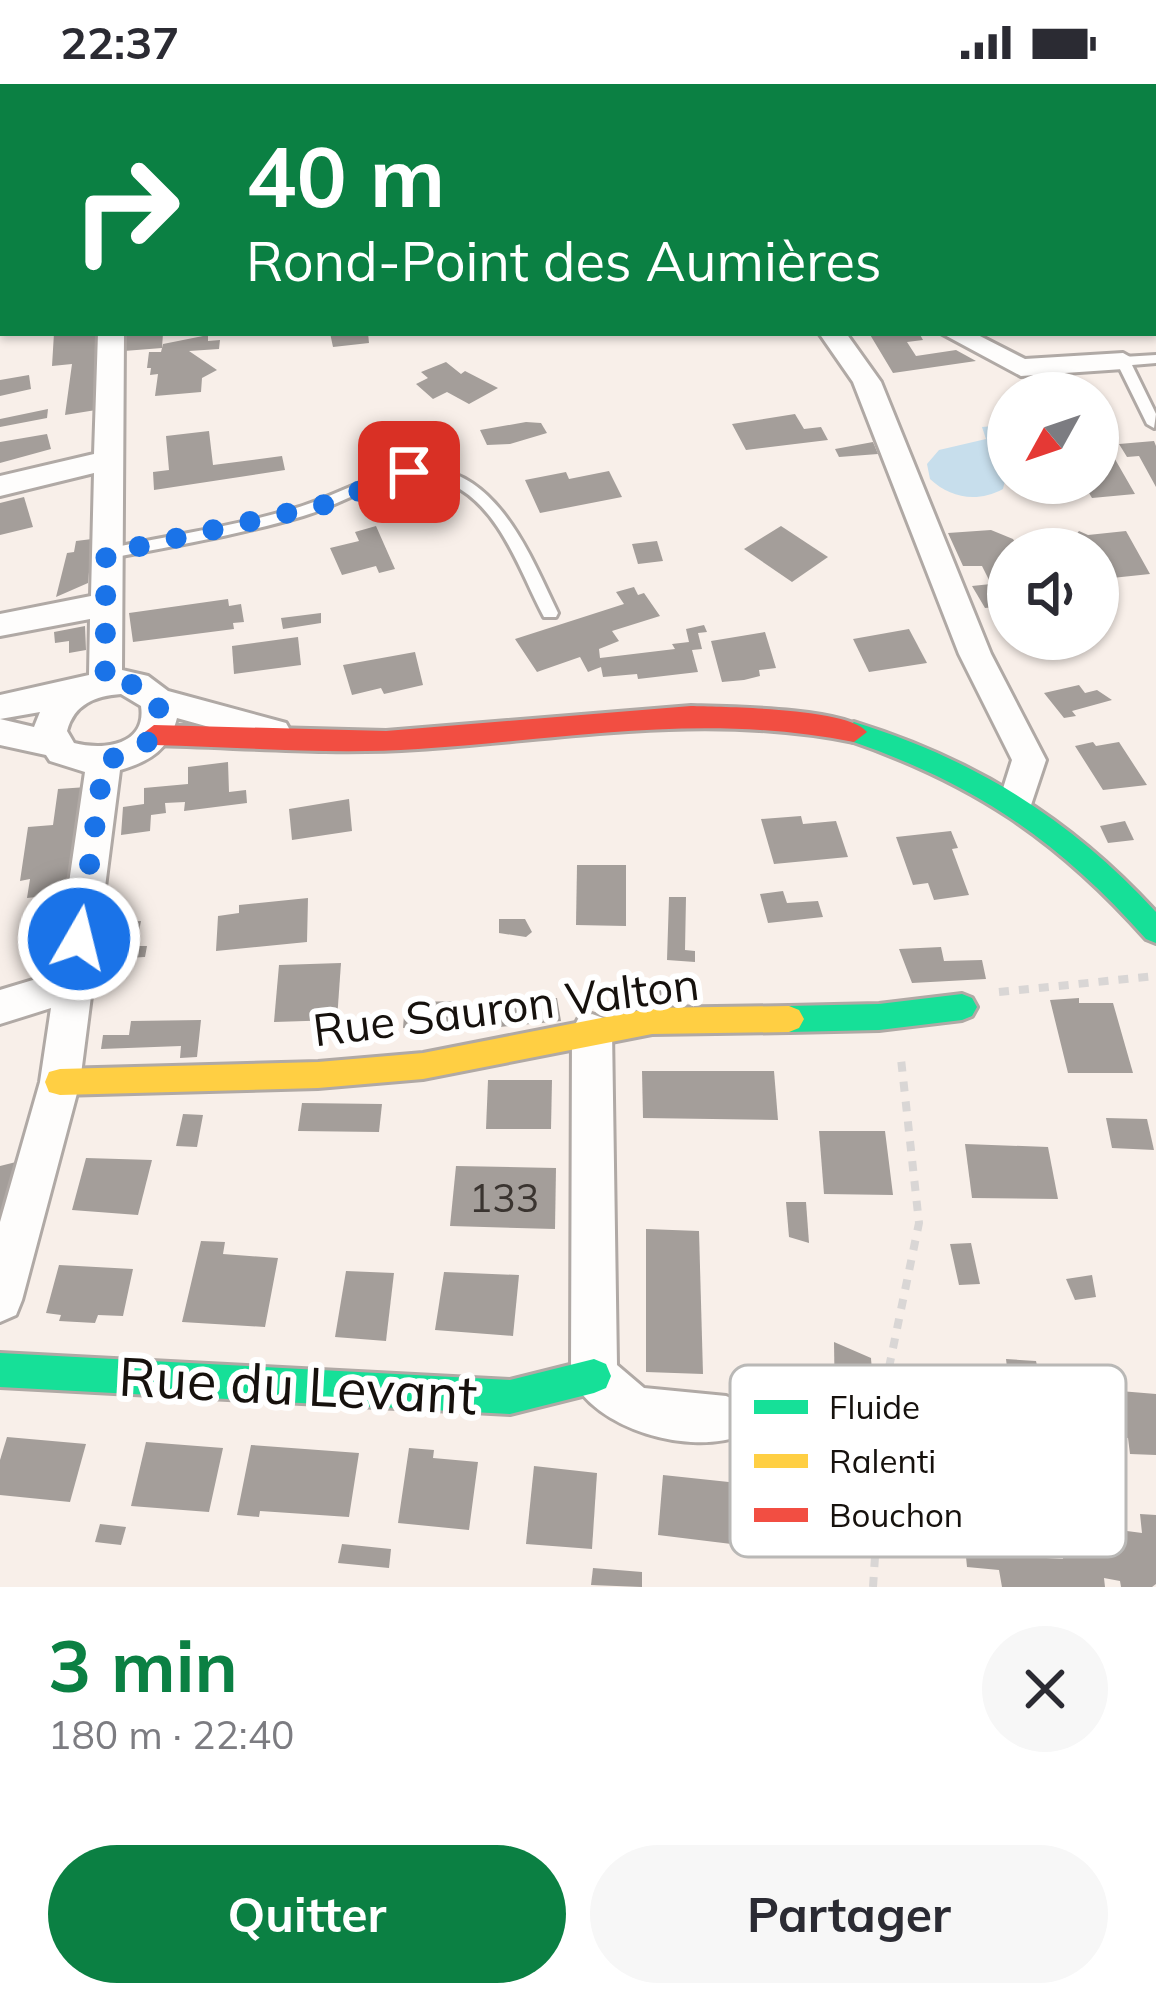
<!DOCTYPE html>
<html lang="fr">
<head>
<meta charset="utf-8">
<style>
	body { margin:0; font-family:Mulish,sans-serif; background:#f7f7f7; color:#2b2b33; height:100vh; display:flex; flex-direction:column; font-size:45px; white-space:nowrap }
	* { box-sizing:border-box; margin:0 }
	p { font-size:39px; color:#7c7c81 }
	.icon { flex:none; width:66px; height:66px; fill:none; stroke:currentColor; stroke-width:2; stroke-linecap:round; stroke-linejoin:round }
	.map { position:relative; height:1503px; overflow:hidden }
	.details { display:flex; flex-direction:column; background:#fff; flex:1 }
	.details>* { flex:none }
	.hud { position:absolute; left:0px; top:0px; width:1158px; height:252px; box-shadow:0 3px 9px #0004; background:#0b8043; color:#fff; overflow:hidden }
	.needle { width:78px; rotate:230deg }
	.tools { position:absolute; left:987px; top:288px; display:grid; gap:24px }
	.tools a { display:grid; place-items:center; width:132px; height:132px; border-radius:50%; background:#fff; box-shadow:0 3px 9px #0004; font-size:60px }
	.pin { position:absolute; display:grid; place-items:center; width:102px; height:102px; color:#fff; margin:-51px; border-radius:24px; box-shadow:0 6px 18px #0006 }
	.me { position:absolute; width:132px; margin:-66px; rotate:8deg; stroke-linejoin:round; filter:drop-shadow(0 0 9px #0008) }
	.turn { display:flex; align-items:center; gap:42px; height:252px; padding:0 48px; font-size:54px }
	.turn .icon { width:156px; height:156px; stroke-width:2.5 }
	.turn b { display:block; font-size:84px; line-height:102px }
	.round { display:grid; place-items:center; flex:none; width:126px; height:126px; border-radius:63px; background:#f7f7f7 }
	.head { display:flex; align-items:center; justify-content:space-between; height:204px; padding:0 48px }
	h1 { font-size:72px; font-weight:700; line-height:90px; color:#0b8043 }
	.button { display:flex; gap:24px; margin-top:auto; padding:24px 48px }
	.button a { flex:1; height:138px; border-radius:72px; background:#0b8043; color:#fff; font-size:48px; font-weight:700; line-height:138px; text-align:center }
	.button a+a { background:#f7f7f7; color:#2b2b33 }
	.status { display:flex; justify-content:space-between; align-items:center; height:84px; padding:0 60px; background:#fff; direction:ltr }
	.status svg { height:33px; fill:currentColor }
	.map>svg:first-child { display:block }
	.water { fill:#c7deec }
	.building { fill:#a49e9a }
	.lines { fill:none; stroke-linecap:round; stroke-linejoin:round }
	.lane-casing { stroke:#b0a9a5; stroke-width:6 }
	.street-casing { stroke:#b0a9a5; stroke-width:6 }
	.fast-casing { stroke:#b0a9a5; stroke-width:6 }
	.slow-casing { stroke:#b0a9a5; stroke-width:6 }
	.jam-casing { stroke:#b0a9a5; stroke-width:6 }
	.path { stroke:#d9d6d5; stroke-width:8; stroke-dasharray:10 10; stroke-linecap:butt }
	.lane { fill:#fefdfc; fill-rule:evenodd }
	.street { fill:#fefdfc; fill-rule:evenodd }
	.fast { fill:#16e098; fill-rule:evenodd }
	.slow { fill:#ffcf43; fill-rule:evenodd }
	.jam { fill:#f24e42; fill-rule:evenodd }
	.route { stroke:#1a73e8; stroke-width:21; stroke-dasharray:0 37.8 }
	.labels { text-anchor:middle; dominant-baseline:central; stroke-width:12; stroke-linejoin:round; paint-order:stroke }
	.number-label { font-size:39px; fill:#3a3430 }
	.street-label { font-size:45px; fill:#16110d; stroke:#fff }
	.near-street-label { font-size:54px; fill:#16110d; stroke:#fff }
	.key { fill:#fff; stroke:#b9b8b6; stroke-width:3 }
	.key-label { font-size:33px; fill:#16110d }
</style>
</head>
<body>
<div class="status"><b>22:37</b><svg viewBox="0 0 49 12"><path d="M0 12V9h3v3zM5 12V6h3v6zM10 12V3h3v9zM15 12V0h3v12zM26 1h20v11H26zM47 4h2v5h-2z"/></svg></div>
<div class="map">
<svg width="1156" height="1503" viewBox="0 0 1156 1503">
	<rect width="100%" height="100%" fill="#f8efe9"/>
	<!-- water -->
	<path class="water" d="M1006 341 1008 371 999 372 1008 384 1003 405C977 419 950 414 930 395L927 380 939 366 986 355 982 343Z"/>
	<!-- building -->
	<g class="building">
		<path d="M54 249H101L96 326 65 331 72 280 52 282Z"/>
		<path d="M125 249H163L162 264 124 267Z"/>
		<path d="M330 249H368L369 259 333 263Z"/>
		<path d="M869 249H919L923 256 907 258 916 272 956 266 976 277 893 289Z"/>
		<path d="M208 251V257L220 256 219 265 189 267 217 286 202 294 201 308 155 312 158 290 150 291 151 284H147L149 268H161L163 260Z"/>
		<path d="M446 278 461 290 465 287 498 304 469 320 447 308 433 315 416 300 428 294 421 288Z"/>
		<path d="M29 291 31 305 0 312V296Z"/>
		<path d="M1069 291 1079 309H1044L1036 293Z"/>
		<path d="M48 325 47 334 0 343V335Z"/>
		<path d="M795 330 804 345 821 343 828 356 746 366 732 340Z"/>
		<path d="M526 338 541 339 547 349 510 360 487 361 480 346Z"/>
		<path d="M209 347 213 381 282 372 285 386 154 406 153 388 169 386 166 352Z"/>
		<path d="M47 350 51 365 0 379V358Z"/>
		<path d="M1154 357 1156 362V403L1139 372 1127 373 1119 360Z"/>
		<path d="M873 358 878 370 839 373 835 365Z"/>
		<path d="M1112 370 1135 410 1092 414 1083 399H1098V371Z"/>
		<path d="M609 387 622 413 540 429 525 396 566 388 569 395Z"/>
		<path d="M24 413 33 443 0 451V419Z"/>
		<path d="M376 442 395 485 379 489 376 482 342 491 330 464 359 457 355 448Z"/>
		<path d="M781 442 828 473 792 498 744 465Z"/>
		<path d="M991 446 1013 455 1019 465H1008V516H1002L1005 522 985 524 972 502 991 500 982 482H963L948 449Z"/>
		<path d="M1079 447 1088 451 1126 447 1150 490 1112 494 1098 465H1082L1075 452Z"/>
		<path d="M92 455 88 499 56 513 67 469 74 468 76 457Z"/>
		<path d="M657 457 663 477 638 480 632 460Z"/>
		<path d="M634 503 638 511 644 509 660 532 612 547 619 557 599 565 600 574 675 565 672 560 689 558 686 545 704 541 707 548 698 549 702 565 692 566 698 588 638 595 637 590 603 593 601 583 588 588 580 573 537 588 515 555 624 520 616 508Z"/>
		<path d="M228 515 229 522 241 520 244 538 233 539 234 545 133 558 129 529Z"/>
		<path d="M321 529V539L283 545 281 534Z"/>
		<path d="M85 542 86 566 69 569V557L55 559 54 548Z"/>
		<path d="M909 545 927 579 869 588 853 555Z"/>
		<path d="M765 548 776 584 759 586 760 592 744 596 722 598 711 557Z"/>
		<path d="M298 553 301 581 234 590 232 562Z"/>
		<path d="M415 568 423 601 384 610 381 604 352 611 343 581Z"/>
		<path d="M1079 601 1085 609 1097 606 1112 616 1072 627 1076 632 1064 634 1044 609Z"/>
		<path d="M1093 658 1096 662 1119 658 1147 701 1103 706 1075 662Z"/>
		<path d="M228 678 229 708 246 706 247 719 184 727 185 718 165 719 166 729 151 731 150 747 121 751 123 723 144 720V704L188 700V683Z"/>
		<path d="M87 703 75 809 27 814 30 795 20 797 28 743 53 741 58 705Z"/>
		<path d="M349 715 352 747 292 756 289 725Z"/>
		<path d="M801 732 803 740 836 737 848 773 774 780 761 735Z"/>
		<path d="M1125 737 1134 756 1108 759 1100 742Z"/>
		<path d="M951 747 958 764 952 765 969 811 934 816 928 799 913 801 896 753Z"/>
		<path d="M577 781H626V842L576 841Z"/>
		<path d="M783 807 787 819 818 817 823 833 768 839 760 810Z"/>
		<path d="M669 813H686L685 866 695 867V878L667 876Z"/>
		<path d="M308 814 307 858 216 867 218 832 239 829V821Z"/>
		<path d="M499 835H525L532 848 526 853 499 849Z"/>
		<path d="M141 837 136 862H147L145 873 106 875 111 839Z"/>
		<path d="M941 863 944 877 982 876 986 895 912 899 899 865Z"/>
		<path d="M341 879 337 936 274 938 279 881Z"/>
		<path d="M664 893 668 913 641 919 635 899Z"/>
		<path d="M557 914 561 937 499 943 498 916Z"/>
		<path d="M1079 914V919H1113L1133 989H1068L1050 916Z"/>
		<path d="M471 917 469 942 403 944 405 918Z"/>
		<path d="M201 936 197 973 180 974 181 962 101 965 103 951H129L131 937Z"/>
		<path d="M642 987H774L778 1036 643 1034Z"/>
		<path d="M488 996H552L551 1045H486Z"/>
		<path d="M302 1019 382 1020 379 1048 298 1047Z"/>
		<path d="M183 1030 203 1031 197 1063 176 1062Z"/>
		<path d="M1106 1034 1147 1035 1154 1066 1112 1064Z"/>
		<path d="M819 1047H885L893 1111 824 1110Z"/>
		<path d="M965 1060 1048 1063 1058 1115 972 1114Z"/>
		<path d="M86 1074 152 1076 138 1131 72 1126Z"/>
		<path d="M20 1077 0 1143V1082Z"/>
		<path d="M456 1082 556 1084 555 1145 450 1142Z"/>
		<path d="M786 1118H806L809 1159 789 1153Z"/>
		<path d="M646 1145 699 1147 703 1290 646 1288Z"/>
		<path d="M201 1157 225 1158 223 1170 278 1174 265 1243 182 1238Z"/>
		<path d="M971 1159 980 1200 959 1201 950 1160Z"/>
		<path d="M59 1181 133 1185 123 1232 98 1231 95 1239 59 1237 61 1231 46 1229Z"/>
		<path d="M346 1187 394 1189 386 1257 335 1253Z"/>
		<path d="M444 1188 519 1191 513 1252 435 1246Z"/>
		<path d="M1092 1191 1096 1213 1075 1216 1066 1195Z"/>
		<path d="M834 1258 871 1274 875 1329 835 1326Z"/>
		<path d="M1006 1275 1036 1277 1039 1290 1074 1292 1079 1324 1097 1326 1092 1294 1118 1296 1120 1307 1156 1310V1371L1130 1370 1128 1354 1046 1349 1045 1336 1013 1333V1342H1000L1002 1371 978 1369 982 1414 1008 1416 1011 1446 1025 1448 1029 1473 1063 1475 1061 1458 1115 1463 1112 1445 1142 1449 1140 1430 1156 1431V1500L1152 1503H1121L1120 1497 1104 1494 1105 1503H1002L999 1486 967 1483 963 1443 948 1441 946 1412 937 1411 933 1365H942L939 1335 952 1336 950 1301 981 1302 980 1290 1008 1292Z"/>
		<path d="M7 1353 86 1360 70 1418 0 1411V1376Z"/>
		<path d="M146 1358 223 1364 209 1428 131 1422Z"/>
		<path d="M251 1361 359 1369 349 1433 260 1427 259 1433 237 1431Z"/>
		<path d="M409 1364 434 1366 433 1374 478 1378 469 1446 398 1439Z"/>
		<path d="M534 1382 597 1389 592 1465 526 1460Z"/>
		<path d="M663 1391 822 1408V1471L658 1451Z"/>
		<path d="M100 1440 126 1443 121 1461 95 1458Z"/>
		<path d="M342 1460 391 1465 389 1484 338 1479Z"/>
		<path d="M593 1484 642 1488V1503L591 1501Z"/>
	</g>
	<g class="lines">
		<!-- lane casing -->
		<g class="lane-casing">
			<g id="lane">
				<path d="M1156 271V279L1132 281 1156 330 1154 344 1147 340 1116 277 1123 273Z"/>
				<path d="M409 383C418 384 429 383 438 385 503 398 532 476 558 529L556 533H544C520 488 501 424 451 400 437 394 421 391 406 393 377 397 335 423 303 432 239 451 172 462 106 475L98 470 106 465C168 452 231 443 293 425 332 414 368 391 409 383Z"/>
			</g>
		</g>
		<!-- street casing -->
		<g class="street-casing">
			<g id="street">
				<rect x="608" y="0" width="22" height="3"/>
				<path d="M893 0H915L917 3H895Z"/>
				<rect x="0" y="86" width="3" height="14"/>
				<rect x="1155" y="196" width="1" height="17"/>
				<path d="M98 249H124L122 586 148 592 168 607 286 639 291 648 286 657 274 661 177 634C169 665 151 677 120 686L80 998 22 1216 16 1231 0 1238V1138L40 998 51 924 0 940V906L56 889 85 688 50 677 46 671 0 661V611L89 591 90 535 0 552V530L91 512 94 389 0 412V392L94 370ZM121 610 141 622C147 661 104 667 74 659L67 647C74 620 95 612 121 610ZM40 628 34 643 0 635Z"/>
				<path d="M819 249H846L881 298 991 570 1046 676 1030 724 1018 728 1006 724 1000 714 1012 676 959 570 853 298Z"/>
				<path d="M941 249H974L1025 275 1123 269 1137 277 1123 285 1021 292Z"/>
				<path d="M592 930 606 935 612 947 617 1281 644 1304 726 1312 742 1319 749 1335 742 1351C692 1372 594 1346 571 1292L572 947 578 935Z"/>
			</g>
		</g>
		<!-- fast casing -->
		<g class="fast-casing">
			<g id="fast">
				<path d="M854 638C974 675 1071 735 1156 828V859L1146 855C1057 755 972 698 845 655L841 648Z"/>
				<path d="M962 910 972 914 977 923 972 932 962 936 879 946 789 948 779 944 774 935 779 926 789 922 879 920Z"/>
				<path d="M0 1269 510 1296 594 1275 606 1280 611 1292 606 1304 594 1309 510 1330 0 1303Z"/>
			</g>
		</g>
		<!-- slow casing -->
		<g class="slow-casing">
			<path id="slow" d="M789 922 799 926 804 935 799 944 789 948 652 950 423 995 318 1004 60 1011 49 1008 45 998 49 988 60 985 318 978 423 969 652 924Z"/>
		</g>
		<!-- jam casing -->
		<g class="jam-casing">
			<path id="jam" d="M691 622C724 623 849 624 867 648L854 658C703 628 569 655 418 665 330 671 242 663 154 661L141 651 154 641 386 647Z"/>
		</g>
		<!-- path -->
		<g class="path">
			<path d="M999 908 1156 892"/>
			<path d="M873 1503 887 1293 919 1139 901 975"/>
		</g>
		<!-- lane -->
		<use href="#lane" class="lane"/>
		<!-- street -->
		<use href="#street" class="street"/>
		<!-- fast -->
		<use href="#fast" class="fast"/>
		<!-- slow -->
		<use href="#slow" class="slow"/>
		<!-- jam -->
		<use href="#jam" class="jam"/>
	</g>
	<g class="lines">
		<!-- route -->
		<path class="route" d="M79 855 104 678 145 661 160 639C162 605 134 597 105 598L106 470 323 421 409 388"/>
	</g>
	<g class="labels">
		<!-- number labels -->
		<g class="number-label">
			<text x="504" y="1113">133</text>
		</g>
		<!-- street labels -->
		<g class="street-label">
			<text transform="translate(506 922) rotate(-7)">Rue Sauron Valton</text>
		</g>
		<!-- near-street labels -->
		<g class="near-street-label">
			<text transform="translate(298 1301) rotate(3)">Rue du Levant</text>
		</g>
	</g>
	<!-- legend -->
	<rect x="730" y="1281" width="396" height="192" rx="18" class="key"/>
	<rect x="754" y="1316" width="54" height="14" fill="#16e098"/>
	<rect x="754" y="1370" width="54" height="14" fill="#ffcf43"/>
	<rect x="754" y="1424" width="54" height="14" fill="#f24e42"/>
	<g class="key-label">
		<text x="829" y="1335">Fluide</text>
		<text x="829" y="1389">Ralenti</text>
		<text x="829" y="1443">Bouchon</text>
	</g>
</svg>
<div class="tools">
<a><svg class="needle" viewBox="-14 -14 28 28"><path d="M0-13l5 13h-10z" fill="#e53935"/><path d="M0 13l5-13h-10z" fill="#7c7c81"/></svg></a>
<a><svg class="icon" aria-label="sound" viewBox="0 0 24 24"><path d="M4 9h4l5-4v14l-5-4H4zM17 9q2 3 0 6"/></svg></a>
</div>
<div class="pin" style="left:409px;top:388px;background:#d93025"><svg class="icon" aria-label="arrive" viewBox="0 0 24 24"><path d="M6 21V4h12l-3 4 3 4H6"/></svg></div>
<svg class="me" style="left:79px;top:855px" viewBox="-20 -20 40 40"><circle r="17" fill="#1a73e8" stroke="#fff" stroke-width="3"/><path d="M0-11L8 9 0 5-8 9z" fill="#fff"/></svg>
<div class="hud">
<div class="turn"><svg class="icon" aria-label="right" viewBox="0 0 24 24"><path d="M7 20v-9h11M14 6l5 5-5 5"/></svg><div><b>40 m</b>Rond-Point des Aumières</div></div>
</div>
</div>
<section class="details">
<div class="head"><div><h1>3 min</h1><p>180 m · 22:40</p></div><a class="round"><svg class="icon" aria-label="close" viewBox="0 0 24 24"><path d="M6 6l12 12M18 6L6 18"/></svg></a></div>
<div class="button"><a>Quitter</a><a>Partager</a></div>
</section>
</body>
</html>
